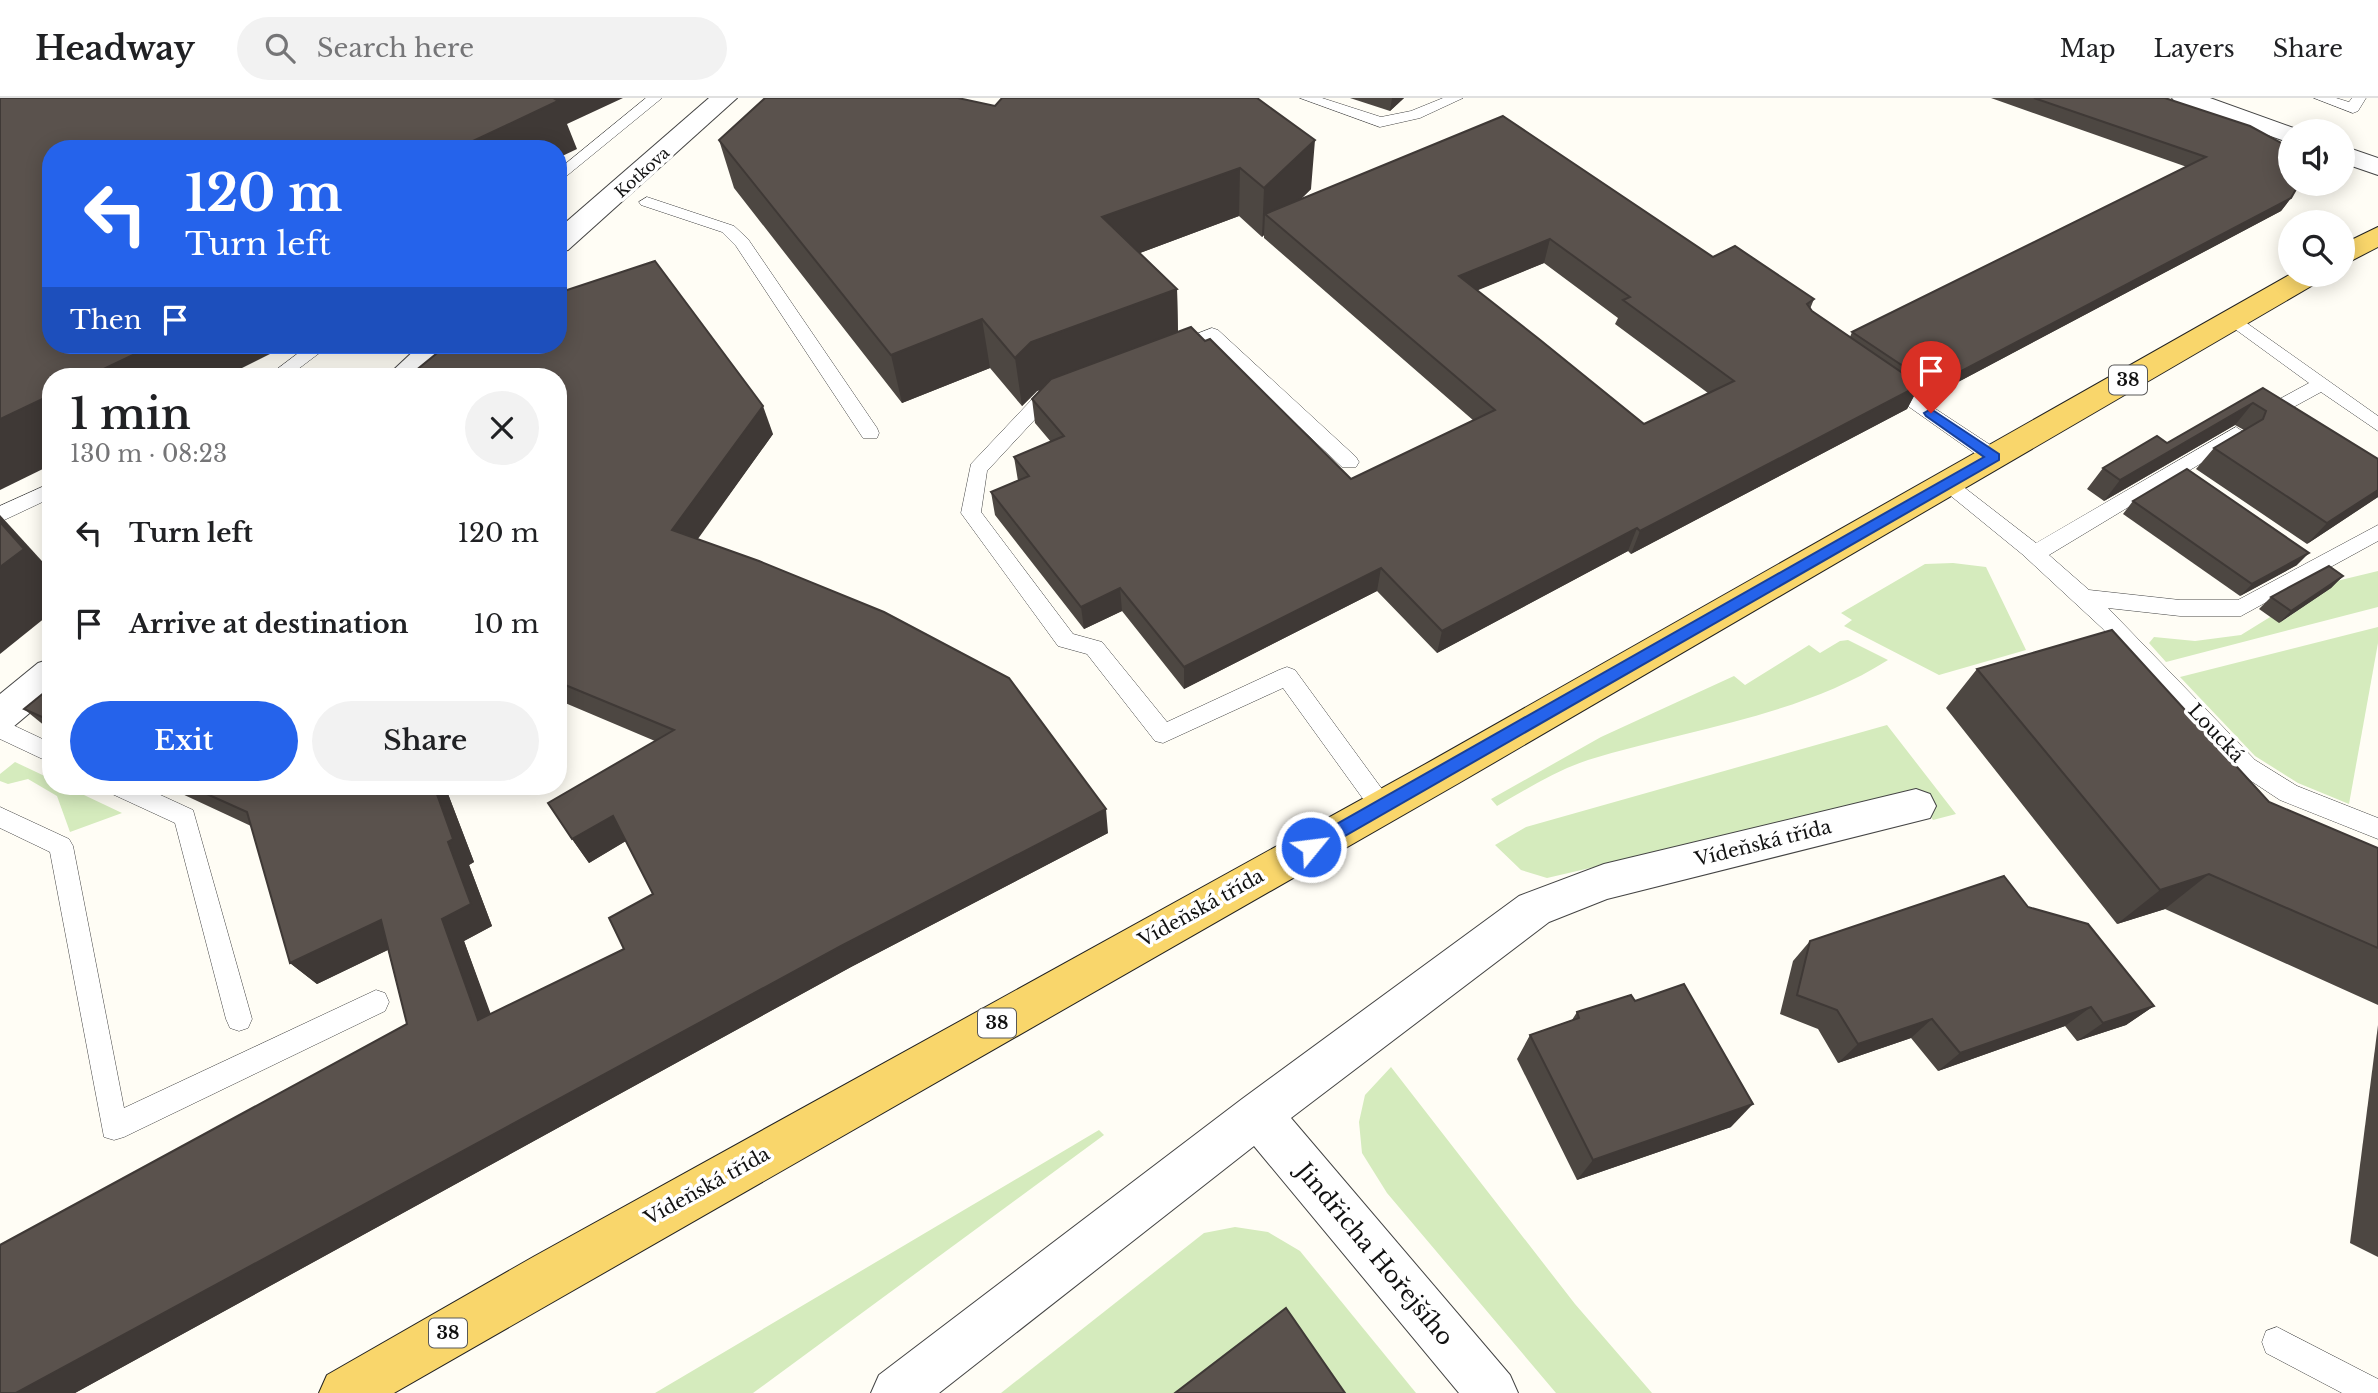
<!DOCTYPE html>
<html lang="en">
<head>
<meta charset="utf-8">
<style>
	body { margin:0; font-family:"Libre Baskerville",serif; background:#f2f2f2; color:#202124; height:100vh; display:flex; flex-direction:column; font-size:26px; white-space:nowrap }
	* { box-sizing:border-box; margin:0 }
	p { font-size:23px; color:#757577 }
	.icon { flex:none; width:38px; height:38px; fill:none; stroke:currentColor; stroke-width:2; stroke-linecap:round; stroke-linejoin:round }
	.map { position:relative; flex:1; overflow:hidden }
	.details { position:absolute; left:42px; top:270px; width:525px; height:427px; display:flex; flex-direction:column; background:#fff; border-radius:28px; box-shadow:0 4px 18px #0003 }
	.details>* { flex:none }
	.banner { position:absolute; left:42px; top:42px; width:525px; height:214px; border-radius:28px; box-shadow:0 4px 18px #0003; background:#2563eb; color:#fff; overflow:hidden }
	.controls { position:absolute; left:2278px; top:21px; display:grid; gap:14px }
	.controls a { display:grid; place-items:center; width:77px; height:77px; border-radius:50%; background:#fff; box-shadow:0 4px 18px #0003; font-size:35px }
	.pin { position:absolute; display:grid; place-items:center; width:60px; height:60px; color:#fff; margin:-72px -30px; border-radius:50% 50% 50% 0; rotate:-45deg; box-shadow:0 0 7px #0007 }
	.pin .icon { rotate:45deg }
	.me { position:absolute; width:77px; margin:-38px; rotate:61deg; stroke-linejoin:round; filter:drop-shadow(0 0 5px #0008) }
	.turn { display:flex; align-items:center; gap:24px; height:147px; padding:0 28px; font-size:32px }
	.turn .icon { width:91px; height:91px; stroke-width:2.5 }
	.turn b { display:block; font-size:49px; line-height:60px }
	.then { display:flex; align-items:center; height:66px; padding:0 28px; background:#0003; gap:14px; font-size:26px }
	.round { display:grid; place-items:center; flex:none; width:74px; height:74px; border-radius:37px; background:#f2f2f2 }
	.head { display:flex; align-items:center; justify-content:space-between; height:119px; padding:0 28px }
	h1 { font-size:42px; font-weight:600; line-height:52px }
	.primary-button { display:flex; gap:14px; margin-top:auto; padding:14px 28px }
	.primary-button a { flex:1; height:80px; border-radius:42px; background:#2563eb; color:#fff; font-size:28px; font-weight:600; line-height:80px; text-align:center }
	.primary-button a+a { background:#f2f2f2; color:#202124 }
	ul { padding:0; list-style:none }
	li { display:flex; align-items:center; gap:21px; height:91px; padding:0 28px }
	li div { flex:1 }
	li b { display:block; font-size:26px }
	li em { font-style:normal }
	header { display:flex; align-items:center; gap:42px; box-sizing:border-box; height:98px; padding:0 35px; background:#fff; border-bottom:2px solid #e0e0e0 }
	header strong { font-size:33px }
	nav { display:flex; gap:38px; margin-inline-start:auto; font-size:24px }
	.search { width:490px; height:63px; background:#f2f2f2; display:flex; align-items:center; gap:18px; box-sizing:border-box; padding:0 24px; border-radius:38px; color:#757577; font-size:26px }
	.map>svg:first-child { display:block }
	.green { fill:#d5ebbd }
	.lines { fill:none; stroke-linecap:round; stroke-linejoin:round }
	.service-casing { stroke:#444; stroke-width:1 }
	.minor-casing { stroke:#444; stroke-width:2 }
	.primary-casing { stroke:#222; stroke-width:2 }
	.service { fill:#fff; fill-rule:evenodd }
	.minor { fill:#fff; fill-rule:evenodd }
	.primary { fill:#f9d66b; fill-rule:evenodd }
	.wall { fill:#4d4742; fill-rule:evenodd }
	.shaded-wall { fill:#3f3936 }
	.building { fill:#5a524d; stroke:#3f3936; stroke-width:2; fill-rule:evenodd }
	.route { fill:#2563eb; stroke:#184099; stroke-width:2 }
	.labels { text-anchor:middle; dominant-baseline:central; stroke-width:7; stroke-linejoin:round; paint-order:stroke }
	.far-street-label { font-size:16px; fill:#111; stroke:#fff }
	.shield { fill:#fff; stroke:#585858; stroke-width:2 }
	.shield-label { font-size:18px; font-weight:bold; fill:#111 }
	.street-label { font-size:19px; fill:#111; stroke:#fff }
	.near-street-label { font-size:23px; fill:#111; stroke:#fff }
</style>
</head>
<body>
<header>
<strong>Headway</strong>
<div class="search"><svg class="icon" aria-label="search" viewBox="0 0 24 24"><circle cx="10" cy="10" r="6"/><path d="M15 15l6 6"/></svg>Search here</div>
<nav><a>Map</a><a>Layers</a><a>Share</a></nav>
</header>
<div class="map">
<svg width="2378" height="1295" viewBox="0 0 2378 1295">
	<rect width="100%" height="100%" fill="#fffdf5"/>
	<!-- green -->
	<g class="green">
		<path d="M1953 465 1986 469 2026 552 1939 577 1844 528 1852 522 1841 515 1925 466Z"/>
		<path d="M2378 473V509L2166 564 2149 545 2154 539 2195 543 2241 537 2275 516 2284 522 2314 501 2316 488Z"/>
		<path d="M2378 529V545L2349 706 2298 685 2255 658 2180 579Z"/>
		<path d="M1848 542 1888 562C1798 619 1688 631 1588 662 1555 673 1527 691 1497 708L1491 701 1601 639 1734 578 1745 587 1809 547 1820 555 1840 543Z"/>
		<path d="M1887 627 1956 716 1933 722 1913 695 1547 780 1521 772 1495 747 1526 729Z"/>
		<path d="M15 664 51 681V688H65L122 715 70 734 57 698 28 681 8 686 0 683V676Z"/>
		<path d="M1391 969 1575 1206 1652 1295H1556L1387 1095 1362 1055 1359 1024 1365 997Z"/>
		<path d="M1099 1032 1104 1037 753 1295H655Z"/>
		<path d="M1235 1129 1268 1134 1300 1153 1416 1295H1001L1204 1135Z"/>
	</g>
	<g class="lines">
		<!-- service casing -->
		<g class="service-casing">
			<g id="service">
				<path d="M646 0H662L558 85V72Z"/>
				<path d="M1300 0H1322L1381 19 1411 13 1443 0H1463L1420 20 1380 29Z"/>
				<path d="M2314 0H2336L2349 4 2352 0H2366L2358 13 2353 15Z"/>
				<path d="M647 99 734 128 748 141 877 330 879 335 877 340H863L736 148 722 134 641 107 639 104Z"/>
				<path d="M2234 216 2378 318V333L2321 294 2288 312H2274L2272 308 2274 304 2309 285 2228 226 2225 222 2228 218Z"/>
				<path d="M1212 230 1218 232 1356 359 1359 364 1356 369H1342L1209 244 1174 257 1165 251 1168 247Z"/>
				<path d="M309 247H330L289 278H268Z"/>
				<path d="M1887 279 2001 354 2004 359 2001 364H1987L1881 289 1878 285Z"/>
				<path d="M1057 289 1066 295 1052 303 987 373 981 414 1073 536 1102 544 1167 624 1279 572 1287 569 1295 572 1390 702 1394 709 1390 716 1382 719 1374 716 1283 590 1163 645 1155 643 1087 556 1058 548 961 415 971 366 1038 295Z"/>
				<path d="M2236 329 2245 335 2243 340 2049 457 2089 492 2180 502H2238L2378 427V443L2241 518H2180L2108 510 2255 662 2297 688 2378 720V741L2280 702 2239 675 2102 530 2022 456 1935 385 1945 378 1952 380 2036 445Z"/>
				<path d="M51 385V400L0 424V408Z"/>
				<path d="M0 621 51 645V665L0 641Z"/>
				<path d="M107 688H141L193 712 252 921 248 930 239 933 230 930 226 921 175 725 110 695Z"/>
				<path d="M0 709 69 741 73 748 124 1010 376 892 385 895 389 904 385 913 124 1039 114 1042 104 1039 50 754 0 730Z"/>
				<path d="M2277 1229 2378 1281V1295H2342L2266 1255 2262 1244 2266 1233Z"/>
			</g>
		</g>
		<!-- minor casing -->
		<g class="minor-casing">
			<g id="minor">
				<path d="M709 0H737L568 152 558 154V131Z"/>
				<path d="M2172 0H2210L2302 33H2291V44L2282 42 2176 5Z"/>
				<path d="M2343 48 2378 60V77L2343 65Z"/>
				<path d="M420 247H454L421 278H387Z"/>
				<path d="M51 561V597L13 629 0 633V596L38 565Z"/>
				<path d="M1916 691 1930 696 1936 708 1930 720 1607 801 1549 824 1291 1020 1510 1277 1518 1295H1459L1254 1048 939 1295H871L879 1277 1242 1001 1519 798 1604 766Z"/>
			</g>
		</g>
		<!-- primary casing -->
		<g class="primary-casing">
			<g id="primary">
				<path d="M2378 129V149L2343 167V146Z"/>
				<path d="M2291 176 2324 177 2320 183 1459 685 394 1295H319L327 1277 533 1159 1431 663Z"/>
			</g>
		</g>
		<!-- service -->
		<use href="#service" class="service"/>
		<!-- minor -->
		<use href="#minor" class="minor"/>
		<!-- primary -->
		<use href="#primary" class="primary"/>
	</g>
	<!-- wall -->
	<g class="wall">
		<path d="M1002 0 1311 91 1300 102 1713 159 1814 201 1810 211 1812 213 1850 239 1852 234 2187 69 1991 0H2165L2291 100 2281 113 1926 301 1916 294 1907 311 1631 456 1628 453 1437 555 1377 493 1184 591 1122 513 1084 531 995 417 991 394 1018 383 1014 359 1051 344 1035 325 1032 301 1042 291 1037 293 1022 308 990 270 902 305 734 90 719 42 995 8ZM1239 118 1262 139 1264 137V140L1474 323 1351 381 1178 234 1177 191 1140 155ZM1544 165 1618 220 1615 226 1708 295 1644 326 1477 192Z"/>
		<path d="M1350 0H1404L1390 13Z"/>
		<path d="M558 278 773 336 697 441 1108 735 851 869 75 1295H0L407 926 388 852 317 886 290 865 251 728 165 688H445L474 764 469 767 492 828 464 843 490 916 624 851 653 796 626 743 589 765 572 741 655 643 558 602Z"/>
		<path d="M2263 290 2378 361V399L2307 446 2196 371 2214 350 2244 332 2235 327 2104 403 2087 391 2103 370 2167 345Z"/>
		<path d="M2133 403 2297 467 2240 498 2123 416Z"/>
		<path d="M2343 478 2331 490 2279 525 2259 511 2271 499Z"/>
		<path d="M1977 571 2269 704 2378 750V907L2165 811 2117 826 1946 610Z"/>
		<path d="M51 589V633L24 611Z"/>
		<path d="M2028 809 2154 908 2126 927 2077 943 2065 928 1938 973 1911 940 1838 965 1818 931 1780 916 1793 863 1810 843Z"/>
		<path d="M1577 914 1731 1029 1577 1082 1517 961 1530 937 1572 922Z"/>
		<path d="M2378 927V1159L2350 1145Z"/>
	</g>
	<!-- shaded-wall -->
	<g class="shaded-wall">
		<path d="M536 0H623L567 26 577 51 558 60V51H456Z"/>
		<path d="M1392 0H1404L1390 13Z"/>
		<path d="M1315 42 1311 91 1276 125 1265 116 1264 137 1262 139 1264 90Z"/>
		<path d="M1240 70 1239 118 1105 168 1102 119Z"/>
		<path d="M2291 100 2281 113 1926 301 1933 288Z"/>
		<path d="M1550 141 1544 165 1454 202 1459 178Z"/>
		<path d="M1177 191 1178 240 1037 293 1022 308 1015 260 1031 244Z"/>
		<path d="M982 221 990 270 902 305 891 257Z"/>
		<path d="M154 247H270L274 254 226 278H89Z"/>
		<path d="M1920 287 1907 311 1631 456 1640 433Z"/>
		<path d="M51 297V367L0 392V321Z"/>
		<path d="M2253 305 2235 327 2104 403 2120 382Z"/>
		<path d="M763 308 773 336 685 459 672 432Z"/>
		<path d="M2378 392V399L2307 446 2327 425Z"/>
		<path d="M0 417 51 473V515L0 556Z"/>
		<path d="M1637 430 1628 453 1437 555 1442 533Z"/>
		<path d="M2309 455 2297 467 2240 498 2252 486Z"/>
		<path d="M1381 470 1377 493 1184 591V569Z"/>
		<path d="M2343 478 2331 490 2279 525 2291 513Z"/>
		<path d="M1120 490 1122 513 1084 531 1081 509Z"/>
		<path d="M434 688H445L474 764 469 767 492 828 464 843 500 941 478 922 442 821 448 744Z"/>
		<path d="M1106 711 1108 735 851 869 75 1295H16L841 848Z"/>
		<path d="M613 718 629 741 589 765 572 741Z"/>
		<path d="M2209 776 2165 811 2117 826 2160 792Z"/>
		<path d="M381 822 404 844 317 886 290 865Z"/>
		<path d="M2154 908 2126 927 2077 943 2103 925Z"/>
		<path d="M2091 909 2065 928 1938 973 1960 955Z"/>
		<path d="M1932 921 1911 940 1838 965 1858 946Z"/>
		<path d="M1753 1006 1731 1029 1577 1082 1593 1062Z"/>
	</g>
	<!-- building -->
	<g class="building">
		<path d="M0 0H553L558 3 456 51H51V247H154L89 278H51V297L0 321Z"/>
		<path d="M765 0H958L995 8 1002 0H1257L1315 42 1264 90 1240 70 1102 119 1177 191 1031 244 1015 260 982 221 891 257 719 42Z"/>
		<path d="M2034 0H2165L2250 28 2287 48 2291 52V86H2299L2291 100 1933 288 1852 234 2206 59Z"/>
		<path d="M1503 18 1713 159 1735 148 1814 201 1807 206 1812 213 1920 287 1640 433 1637 430 1442 533 1381 470 1184 569 1120 490 1081 509 991 394 1029 378 1014 359 1064 338 1032 301 1051 281 1191 229 1205 243 1210 241 1351 381 1495 312 1265 116ZM1550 141 1630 199 1623 202 1734 283 1644 326 1539 241 1459 178Z"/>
		<path d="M655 163 763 308 672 432 759 463 884 514 1009 580 1106 711 841 848 16 1295H0V1147L407 926 381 822 290 865 247 714 189 688H434L453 741 448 744 471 806 442 821 478 922 624 851 609 820 653 796 613 718 572 741 548 705 674 632 558 584V278H409L447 247H558V195Z"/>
		<path d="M2263 290 2378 361V392L2327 425 2214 350 2263 321 2266 313 2253 305 2120 382 2103 370 2157 338 2167 345Z"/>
		<path d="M2187 371 2309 455 2252 486 2133 403Z"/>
		<path d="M0 424 24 451 0 469Z"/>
		<path d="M2329 468 2343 478 2291 513 2271 499Z"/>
		<path d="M2112 532 2269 704 2378 750V850L2209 776 2160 792 1977 571Z"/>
		<path d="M51 589V623L24 611Z"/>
		<path d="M2004 778 2028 809 2088 826 2154 908 2103 925 2091 909 1960 955 1932 921 1858 946 1837 912 1797 897 1810 843Z"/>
		<path d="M1684 886 1753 1006 1593 1062 1530 937 1579 920 1577 914 1631 897 1635 903Z"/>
		<path d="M1286 1210 1345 1295H1175Z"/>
	</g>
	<!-- route -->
	<path class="route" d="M1931 311 1999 356V362L1317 754H1305L1302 749 1305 744 1984 359 1926 318 1924 315Z"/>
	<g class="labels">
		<!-- far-street labels -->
		<g class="far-street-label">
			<text transform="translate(642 74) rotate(-42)">Kotkova</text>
		</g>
		<!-- shield labels -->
		<g class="shield">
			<rect x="2109" y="267.5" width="38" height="29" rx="5"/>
			<rect x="978" y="910.5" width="38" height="29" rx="5"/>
			<rect x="429" y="1220.5" width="38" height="29" rx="5"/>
		</g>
		<g class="shield-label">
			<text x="2128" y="282">38</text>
			<text x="997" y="925">38</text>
			<text x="448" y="1235">38</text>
		</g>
		<!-- street labels -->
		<g class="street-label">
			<text transform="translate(2216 635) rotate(47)">Loucká</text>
			<text transform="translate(1763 745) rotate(-14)">Vídeňská třída</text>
			<text transform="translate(1201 810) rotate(-29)">Vídeňská třída</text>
			<text transform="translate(707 1088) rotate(-29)">Vídeňská třída</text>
		</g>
		<!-- near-street labels -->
		<g class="near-street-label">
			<text transform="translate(1375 1156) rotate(50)">Jindřicha Hořejšího</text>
		</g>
	</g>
</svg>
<div class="controls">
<a><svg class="icon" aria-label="sound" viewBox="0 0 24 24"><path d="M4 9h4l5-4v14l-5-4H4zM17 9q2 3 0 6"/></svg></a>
<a><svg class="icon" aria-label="search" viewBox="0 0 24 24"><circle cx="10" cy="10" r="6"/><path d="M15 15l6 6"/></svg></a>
</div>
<div class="pin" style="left:1931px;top:315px;background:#d93025"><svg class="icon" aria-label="arrive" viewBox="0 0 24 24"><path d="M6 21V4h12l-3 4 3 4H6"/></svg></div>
<svg class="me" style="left:1311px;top:749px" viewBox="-20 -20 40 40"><circle r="17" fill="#2563eb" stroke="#fff" stroke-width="3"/><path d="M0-11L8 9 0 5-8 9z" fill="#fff"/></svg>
<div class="banner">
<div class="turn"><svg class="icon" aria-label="left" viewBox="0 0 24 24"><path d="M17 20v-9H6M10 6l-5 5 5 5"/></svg><div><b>120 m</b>Turn left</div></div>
<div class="then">Then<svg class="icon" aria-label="arrive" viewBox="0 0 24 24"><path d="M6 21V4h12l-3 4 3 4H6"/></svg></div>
</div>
<section class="details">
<div class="head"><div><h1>1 min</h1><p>130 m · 08:23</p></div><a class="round"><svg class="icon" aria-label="close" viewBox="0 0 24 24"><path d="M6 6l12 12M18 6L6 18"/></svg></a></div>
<ul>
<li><svg class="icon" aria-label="left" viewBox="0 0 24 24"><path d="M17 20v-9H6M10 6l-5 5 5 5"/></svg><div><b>Turn left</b></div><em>120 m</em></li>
<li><svg class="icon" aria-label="arrive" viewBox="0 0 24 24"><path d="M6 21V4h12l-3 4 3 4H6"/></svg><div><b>Arrive at destination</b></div><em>10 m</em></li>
</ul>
<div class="primary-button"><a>Exit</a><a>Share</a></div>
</section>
</div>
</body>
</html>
